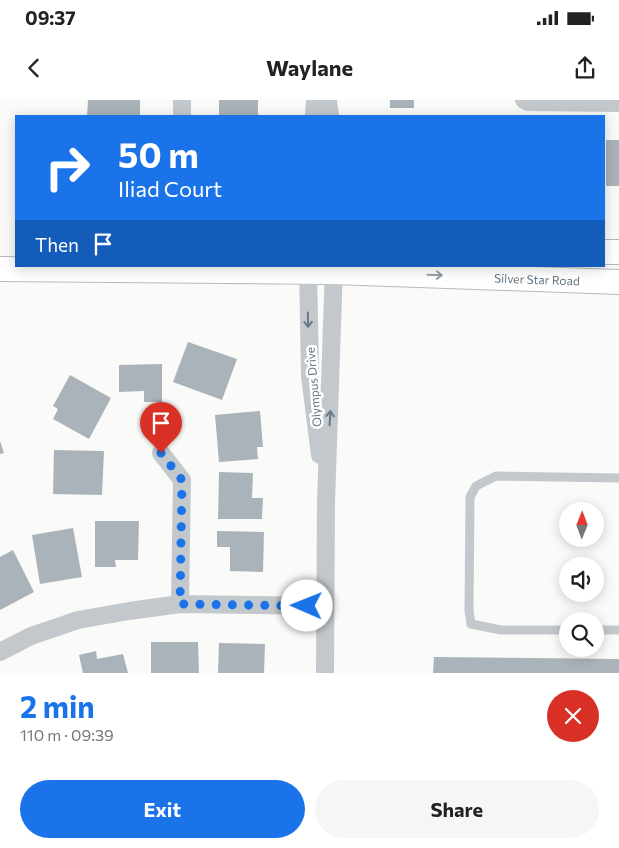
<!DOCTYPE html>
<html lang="en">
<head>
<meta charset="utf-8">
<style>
	body { margin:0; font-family:Commissioner,sans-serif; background:#f6f6f6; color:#222; height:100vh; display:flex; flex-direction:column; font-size:19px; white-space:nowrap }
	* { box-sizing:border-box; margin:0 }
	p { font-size:16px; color:#767676 }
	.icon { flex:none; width:28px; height:28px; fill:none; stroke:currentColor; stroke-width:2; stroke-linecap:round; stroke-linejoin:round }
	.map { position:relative; height:573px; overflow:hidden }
	.side { display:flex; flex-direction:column; background:#fff; flex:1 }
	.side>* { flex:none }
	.banner { position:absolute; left:15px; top:15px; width:590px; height:152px; border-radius:0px; box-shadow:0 2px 12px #0003; background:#1a73e8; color:#fff; overflow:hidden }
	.needle { width:32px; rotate:1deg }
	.buttons { position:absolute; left:559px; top:402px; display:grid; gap:10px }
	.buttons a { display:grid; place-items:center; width:45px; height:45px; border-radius:50%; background:#fff; box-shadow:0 2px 12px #0003; font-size:25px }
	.pin { position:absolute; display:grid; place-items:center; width:42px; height:42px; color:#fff; margin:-51px -21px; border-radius:50% 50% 50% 0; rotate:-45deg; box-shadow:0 0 5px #0007 }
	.pin .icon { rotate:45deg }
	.me { position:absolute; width:55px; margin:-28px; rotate:271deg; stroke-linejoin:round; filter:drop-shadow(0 0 4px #0008) }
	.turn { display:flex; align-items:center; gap:18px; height:105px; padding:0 20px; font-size:22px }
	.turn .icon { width:65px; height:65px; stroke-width:2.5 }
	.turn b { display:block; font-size:35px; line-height:42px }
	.then { display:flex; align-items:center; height:48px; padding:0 20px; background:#0003; gap:10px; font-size:19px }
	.round { display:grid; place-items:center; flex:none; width:52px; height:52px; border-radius:26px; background:#f6f6f6 }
	.head { display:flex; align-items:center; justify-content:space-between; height:85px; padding:0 20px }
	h1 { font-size:30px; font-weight:700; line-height:38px; color:#1a73e8 }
	.button { display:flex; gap:10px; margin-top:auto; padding:10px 20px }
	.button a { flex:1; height:58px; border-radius:30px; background:#1a73e8; color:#fff; font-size:20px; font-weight:700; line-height:58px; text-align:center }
	.button a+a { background:#f6f6f6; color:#222 }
	.status { display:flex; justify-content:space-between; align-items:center; height:35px; padding:0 25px; background:#fff; direction:ltr }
	.status svg { height:14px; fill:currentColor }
	header { display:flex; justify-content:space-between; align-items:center; height:65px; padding:0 20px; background:#fff; font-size:22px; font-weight:700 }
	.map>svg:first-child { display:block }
	.building { fill:#aab3b9 }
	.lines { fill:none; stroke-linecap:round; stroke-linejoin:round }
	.secondary-casing { stroke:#b3babf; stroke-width:26 }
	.lane { stroke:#c3c8cc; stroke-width:9 }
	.street { stroke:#c3c8cc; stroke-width:18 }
	.secondary { stroke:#fff; stroke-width:24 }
	.oneway { stroke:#939fa8 }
	.oneway2 { stroke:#6a7a87 }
	.route { stroke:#1a73e8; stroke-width:9; stroke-dasharray:0 16.2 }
	.labels { text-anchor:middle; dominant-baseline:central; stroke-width:5; stroke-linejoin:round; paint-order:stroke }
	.street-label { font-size:12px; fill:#657683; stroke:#fff }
</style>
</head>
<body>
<div class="status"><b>09:37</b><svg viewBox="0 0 49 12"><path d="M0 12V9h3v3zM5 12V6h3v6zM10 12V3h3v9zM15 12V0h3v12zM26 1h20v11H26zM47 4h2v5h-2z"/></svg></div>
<header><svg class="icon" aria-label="back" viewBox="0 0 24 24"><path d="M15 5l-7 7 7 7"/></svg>Waylane<svg class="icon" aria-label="share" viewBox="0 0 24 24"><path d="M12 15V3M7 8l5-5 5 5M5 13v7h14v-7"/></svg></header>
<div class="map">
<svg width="619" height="573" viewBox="0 0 619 573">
	<rect width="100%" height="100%" fill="#fafaf8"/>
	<!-- building -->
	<g class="building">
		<path d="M88 0H140V16H87Z"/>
		<rect x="219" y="0" width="39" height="16"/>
		<rect x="390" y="0" width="24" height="8"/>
		<rect x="606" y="40" width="13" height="46"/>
		<path d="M188 242 237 259 222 300 173 282Z"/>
		<path d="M162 264V302H144V291L119 292V265Z"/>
		<path d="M70 275 111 298 89 339 53 319 58 309 53 306Z"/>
		<path d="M260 311 263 347H257L258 359 219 362 215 315Z"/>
		<path d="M0 341 4 353 0 354Z"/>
		<path d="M54 350 104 351 102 395 53 394Z"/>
		<path d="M219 372 253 373 252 398H263L262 419H218Z"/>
		<path d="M95 421H139L138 460H115L116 467H95Z"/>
		<path d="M73 428 82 477 40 484 32 435Z"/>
		<path d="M217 431 264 432 263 472 230 471V447H217Z"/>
		<path d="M13 450 34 492 0 510V457Z"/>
		<path d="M151 542H198L199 573H151Z"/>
		<path d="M219 543 265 544 264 573H218Z"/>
		<path d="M96 551 97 559 123 554 128 573H83L79 555Z"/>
		<path d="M434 557 619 559V573H433Z"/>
	</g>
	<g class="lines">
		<!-- secondary casing -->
		<g class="secondary-casing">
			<g id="secondary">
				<path d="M604 152H619"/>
				<path d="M0 169 334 172 619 182"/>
			</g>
		</g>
		<!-- lane -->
		<g class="lane">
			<path d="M568 530H501L471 524 469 511 470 397 476 386 496 376 619 378"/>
			<path d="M595 530H619"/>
		</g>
		<!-- street -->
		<g class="street">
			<path d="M328 0 330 16"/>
			<path d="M524 0 528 2 619 3"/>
			<path d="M182 16V0"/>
			<path d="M314 16 315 0"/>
			<path d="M308 166 310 276 320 355"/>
			<path d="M161 353 182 380 180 504"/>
			<path d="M0 552 31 536 78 520 129 511 180 504 325 506"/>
			<path d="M325 573 326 402 334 166"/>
		</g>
		<!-- secondary -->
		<use href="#secondary" class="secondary"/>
	</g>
	<!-- one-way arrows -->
	<defs><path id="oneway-shaft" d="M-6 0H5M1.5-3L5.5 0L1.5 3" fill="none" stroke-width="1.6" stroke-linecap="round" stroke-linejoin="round" transform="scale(1.25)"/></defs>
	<use class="oneway" href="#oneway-shaft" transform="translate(435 175) rotate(2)"/>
	<g class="oneway2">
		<use href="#oneway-shaft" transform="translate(308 220) rotate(89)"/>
		<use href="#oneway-shaft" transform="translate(330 318) rotate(-87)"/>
	</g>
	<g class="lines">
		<!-- route -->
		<path class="route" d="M161 353 182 380 180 504 307 506"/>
	</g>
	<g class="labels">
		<!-- street labels -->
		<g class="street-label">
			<text transform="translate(537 179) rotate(2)">Silver Star Road</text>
			<text transform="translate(313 287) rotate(-95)">Olympus Drive</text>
		</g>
	</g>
</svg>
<div class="buttons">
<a><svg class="needle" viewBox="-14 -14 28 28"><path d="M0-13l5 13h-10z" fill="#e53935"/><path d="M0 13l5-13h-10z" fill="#767676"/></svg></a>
<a><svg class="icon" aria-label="sound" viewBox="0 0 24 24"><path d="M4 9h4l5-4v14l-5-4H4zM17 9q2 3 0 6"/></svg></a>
<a><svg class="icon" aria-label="search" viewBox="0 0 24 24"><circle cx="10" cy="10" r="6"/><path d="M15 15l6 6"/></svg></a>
</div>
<div class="pin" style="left:161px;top:353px;background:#d93025"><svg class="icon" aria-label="arrive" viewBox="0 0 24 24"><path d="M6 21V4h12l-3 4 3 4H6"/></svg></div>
<svg class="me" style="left:307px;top:506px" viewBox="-20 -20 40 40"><circle r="19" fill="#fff"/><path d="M0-13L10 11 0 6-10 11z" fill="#1a73e8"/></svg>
<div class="banner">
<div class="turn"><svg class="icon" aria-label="right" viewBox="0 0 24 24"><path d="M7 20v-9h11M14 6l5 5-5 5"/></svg><div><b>50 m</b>Iliad Court</div></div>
<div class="then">Then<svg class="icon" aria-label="arrive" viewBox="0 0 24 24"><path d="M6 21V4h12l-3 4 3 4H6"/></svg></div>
</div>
</div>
<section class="side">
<div class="head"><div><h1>2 min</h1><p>110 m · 09:39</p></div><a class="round" style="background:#d93025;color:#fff"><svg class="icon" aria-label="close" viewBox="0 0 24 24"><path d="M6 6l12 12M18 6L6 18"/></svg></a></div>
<div class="button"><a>Exit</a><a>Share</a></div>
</section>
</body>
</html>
